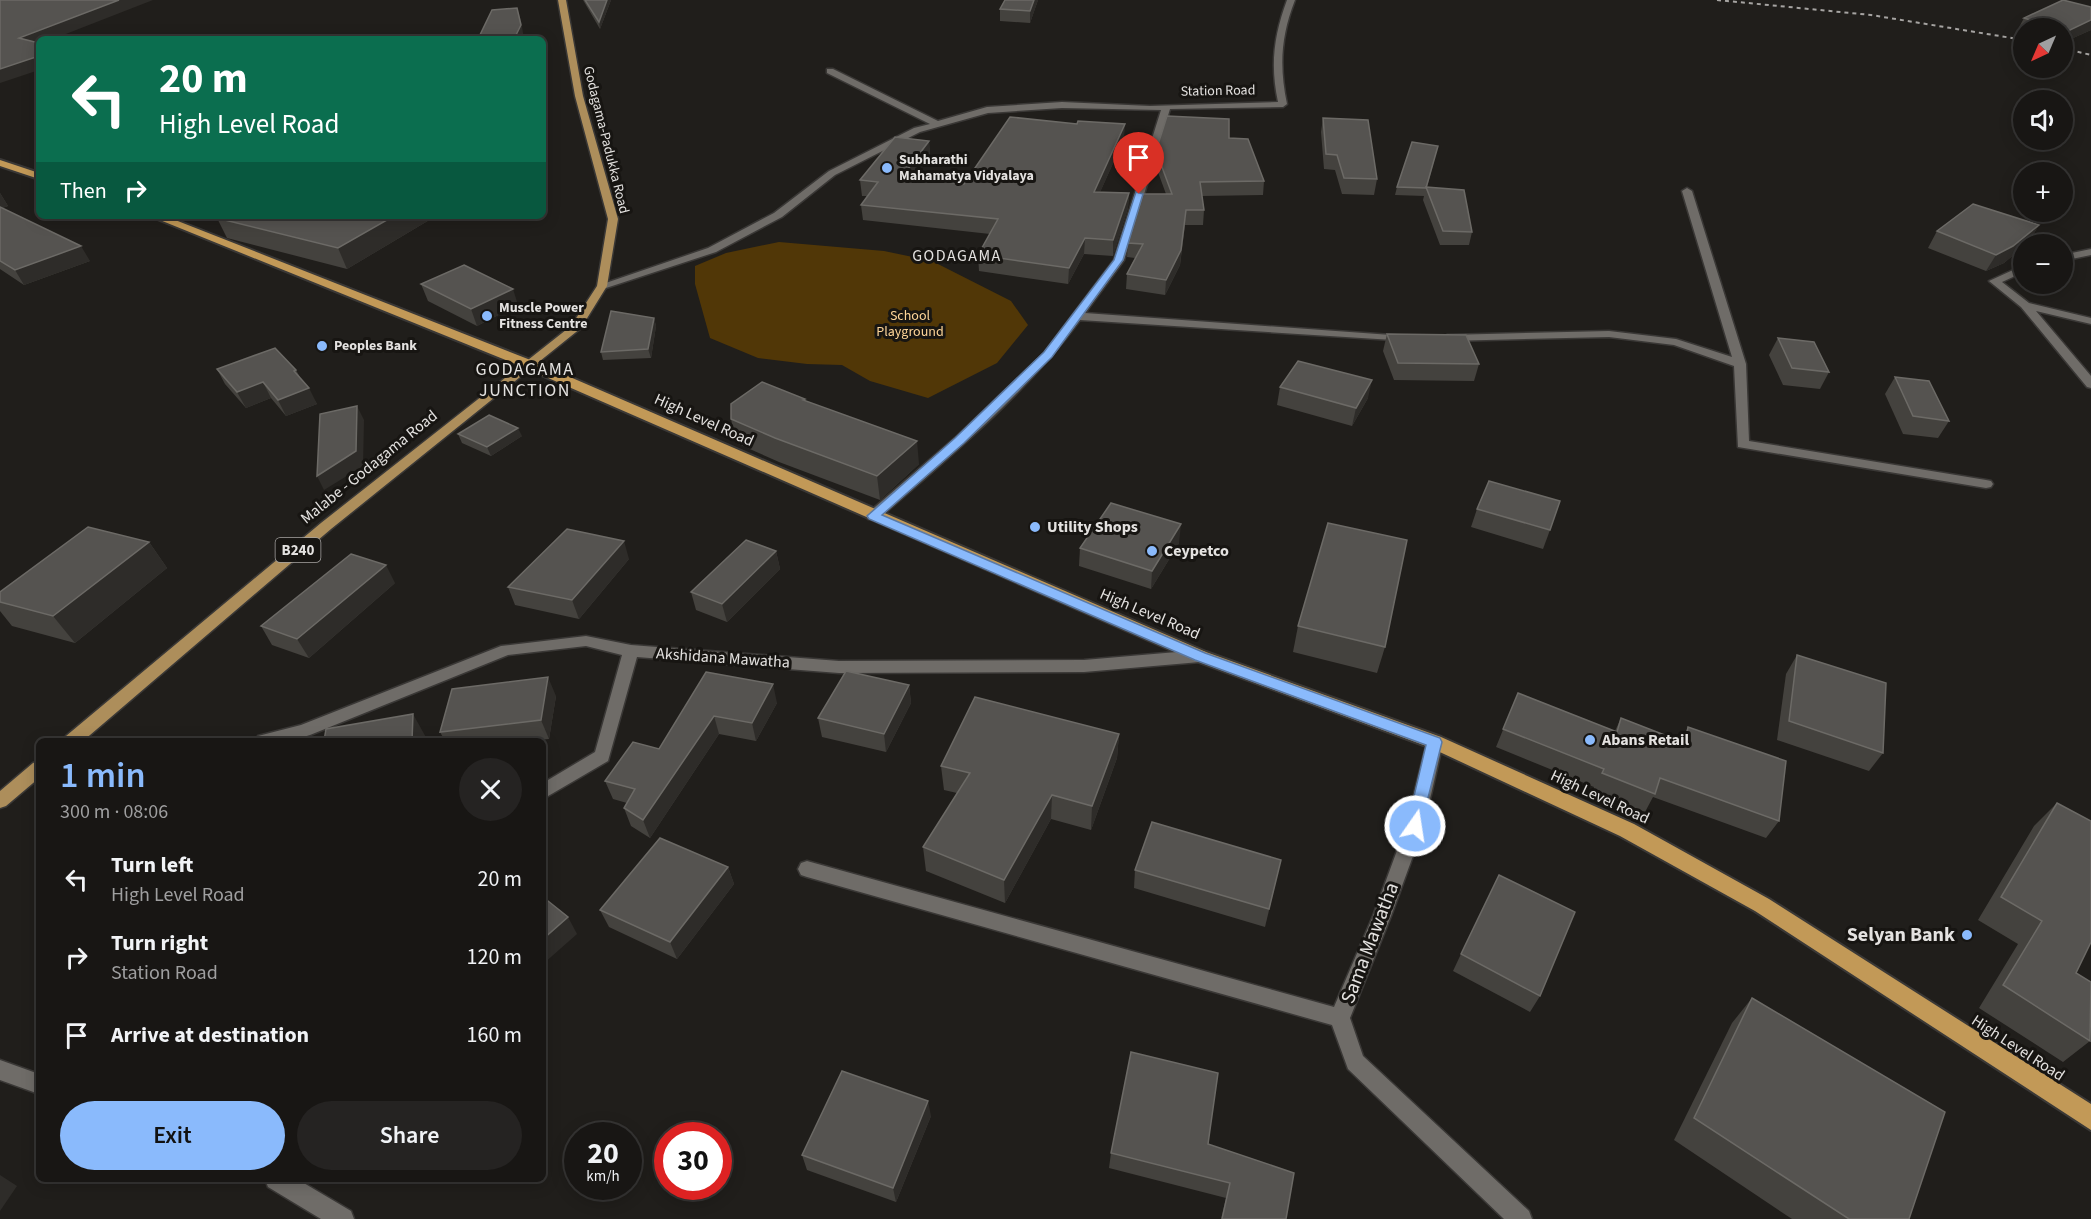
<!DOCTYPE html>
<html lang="en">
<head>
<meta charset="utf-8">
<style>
	body { margin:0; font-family:"Source Sans 3",sans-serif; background:#252322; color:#f1f3f6; height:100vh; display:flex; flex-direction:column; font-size:22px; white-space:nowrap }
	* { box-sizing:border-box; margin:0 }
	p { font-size:20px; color:#9f9fa0 }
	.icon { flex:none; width:33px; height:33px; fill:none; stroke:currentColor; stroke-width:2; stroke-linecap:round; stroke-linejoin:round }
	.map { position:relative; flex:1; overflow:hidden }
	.side { position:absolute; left:36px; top:738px; width:510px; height:444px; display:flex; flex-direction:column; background:#181614; border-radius:9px; box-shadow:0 3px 15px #0003,0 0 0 2px #363534 }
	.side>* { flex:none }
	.guide { position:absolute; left:36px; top:36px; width:510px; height:183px; border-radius:9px; box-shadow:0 3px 15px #0003,0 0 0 2px #363534; background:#0b6e4f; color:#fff; overflow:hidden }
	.needle { width:39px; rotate:224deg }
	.fabs { position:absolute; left:2013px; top:18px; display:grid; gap:12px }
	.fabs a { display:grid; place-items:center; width:60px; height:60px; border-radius:50%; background:#181614; box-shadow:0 3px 15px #0003,0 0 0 2px #363534; font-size:30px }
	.speed { position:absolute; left:564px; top:1122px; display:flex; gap:12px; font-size:30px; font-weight:700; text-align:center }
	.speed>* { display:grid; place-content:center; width:78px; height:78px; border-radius:50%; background:#181614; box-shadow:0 3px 15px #0003,0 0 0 2px #363534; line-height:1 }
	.speed small { font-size:15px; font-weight:400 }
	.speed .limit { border:9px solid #d22; background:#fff; color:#111 }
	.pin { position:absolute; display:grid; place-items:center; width:51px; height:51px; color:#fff; margin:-62px -26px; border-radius:50% 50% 50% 0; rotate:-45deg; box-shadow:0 0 6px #0007 }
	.pin .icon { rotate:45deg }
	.me { position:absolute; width:66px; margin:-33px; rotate:13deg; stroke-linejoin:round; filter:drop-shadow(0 0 4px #0008) }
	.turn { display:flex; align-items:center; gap:21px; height:126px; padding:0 24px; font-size:27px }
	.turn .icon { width:78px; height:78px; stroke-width:2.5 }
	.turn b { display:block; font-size:42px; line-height:51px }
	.then { display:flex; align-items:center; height:57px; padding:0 24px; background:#0003; gap:12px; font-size:22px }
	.round { display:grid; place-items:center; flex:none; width:63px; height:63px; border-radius:32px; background:#252322 }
	.overview { display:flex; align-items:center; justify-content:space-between; height:102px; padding:0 24px }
	h1 { font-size:36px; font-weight:600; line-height:45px; color:#8abafc }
	.cta { display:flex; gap:12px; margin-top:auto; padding:12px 24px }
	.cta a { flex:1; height:69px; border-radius:36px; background:#8abafc; color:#111; font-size:24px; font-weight:600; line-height:69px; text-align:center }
	.cta a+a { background:#252322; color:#f1f3f6 }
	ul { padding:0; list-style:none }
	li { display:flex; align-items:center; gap:18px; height:78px; padding:0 24px }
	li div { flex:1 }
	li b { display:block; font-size:22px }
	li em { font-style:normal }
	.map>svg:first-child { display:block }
	.green { fill:#513707 }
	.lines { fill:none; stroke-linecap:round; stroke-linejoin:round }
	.minor-casing { stroke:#3a3836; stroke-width:3 }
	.primary-casing { stroke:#3a3836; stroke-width:3 }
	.trunk-casing { stroke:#3a3836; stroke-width:4 }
	.minor { fill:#6f6c68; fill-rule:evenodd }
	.primary { fill:#ad8e5b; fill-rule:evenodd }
	.trunk { fill:#c29957; fill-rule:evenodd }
	.rail { stroke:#a6a4a2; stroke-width:2; stroke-dasharray:4 4; stroke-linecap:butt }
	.wall { fill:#44423e }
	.shaded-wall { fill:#2e2c29 }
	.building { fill:#555350; stroke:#6c6a66; stroke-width:1.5 }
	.route { fill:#8abafc; stroke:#5a79a4; stroke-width:1.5 }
	.poi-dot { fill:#8abafc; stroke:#171512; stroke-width:2 }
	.labels { text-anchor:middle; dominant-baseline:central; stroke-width:6; stroke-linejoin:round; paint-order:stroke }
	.far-street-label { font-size:14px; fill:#e4e2e0; stroke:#171512 }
	.far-poi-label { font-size:14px; font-weight:bold; fill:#e4e2e0; stroke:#171512; text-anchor:start }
	.far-park-label { font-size:14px; fill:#fed598; stroke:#171512 }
	.shield { fill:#171512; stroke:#a6a4a2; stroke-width:1.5 }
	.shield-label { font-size:15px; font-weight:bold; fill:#e4e2e0 }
	.far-quarter-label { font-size:16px; letter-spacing:1.5px; fill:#e4e2e0; stroke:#171512 }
	.street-label { font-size:16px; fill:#e4e2e0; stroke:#171512 }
	.poi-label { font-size:16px; font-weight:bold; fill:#e4e2e0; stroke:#171512; text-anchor:start }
	.neighbourhood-label { font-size:18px; letter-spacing:1.5px; fill:#e4e2e0; stroke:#171512 }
	.near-poi-label { font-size:20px; font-weight:bold; fill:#e4e2e0; stroke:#171512; text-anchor:end }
	.near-street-label { font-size:20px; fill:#e4e2e0; stroke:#171512 }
</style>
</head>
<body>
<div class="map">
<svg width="2091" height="1219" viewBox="0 0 2091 1219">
	<rect width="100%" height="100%" fill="#201e1b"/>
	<!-- green -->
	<path class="green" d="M779 242 884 251 932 261 1011 301 1028 325 997 363 928 398 870 381 842 365 807 364 758 358 710 338 695 284V266L726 253Z"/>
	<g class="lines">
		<!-- minor casing -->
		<g class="minor-casing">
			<g id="minor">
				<path d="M1287 0H1295C1281 36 1279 66 1287 104L1283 107 1170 109 1124 260 1085 313 1405 336 1409 337V341L1080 320C1024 396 949 457 878 519H868L866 516 868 513 955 438 1044 353 1114 260 1161 110 1062 108 988 113 920 132 835 175 782 217 716 252 606 288 602 289 597 286 708 248 774 213 829 171 914 128 930 124 827 73V69H833L938 121 987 107 1062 102 1150 106 1278 102C1270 65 1274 35 1287 0Z"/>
				<path d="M1687 188 1692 191 1746 364 1749 441 1986 480 1991 481 1993 484 1991 487 1986 488 1738 447 1734 366 1674 345 1609 337 1447 341 1441 338 1447 335 1609 331 1676 339 1732 357 1682 191Z"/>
				<path d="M2091 249V255L2062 261V255Z"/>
				<path d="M2024 265V272L2002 282 2029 303 2091 318V324L2036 311 2091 376V388L2087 387 2021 307 1989 281Z"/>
				<path d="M586 636 631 645 839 661 1084 660 1200 650 1206 652 1208 656 1206 660 1200 662 1084 672 839 673 637 657 608 761 543 799V783L595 752 622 655 586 646 508 655 310 735 290 741H256L258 736 301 725 501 646Z"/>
				<path d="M1435 736 1441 737 1443 742 1424 826 1391 916 1350 1018 1363 1056 1529 1211 1532 1219H1504L1348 1069 1332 1025 807 877 801 875 798 869 801 863 807 861 1334 1007 1373 916 1406 826 1427 742 1429 737Z"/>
				<path d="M0 1060 39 1074V1094L0 1080Z"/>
				<path d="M265 1179H297L351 1211 354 1219H321L268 1187Z"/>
			</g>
		</g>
		<!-- primary casing -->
		<g class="primary-casing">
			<g id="primary">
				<path d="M558 0H566L583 96 618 219 607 286 581 328 331 529 83 741H64L66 736 321 523 571 326 597 286 608 219 575 96Z"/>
				<path d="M39 761V778L6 806 0 808V791L33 763Z"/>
			</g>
		</g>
		<!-- trunk casing -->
		<g class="trunk-casing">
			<g id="trunk">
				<path d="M0 160 39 173V179L0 166Z"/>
				<path d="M150 216H165L533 361 1206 652 1441 737 1634 824 1769 899 2091 1104V1130L1755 911 1620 836 1429 747 1194 660 523 367Z"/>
			</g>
		</g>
		<!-- minor -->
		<use href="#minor" class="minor"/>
		<!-- primary -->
		<use href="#primary" class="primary"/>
		<!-- trunk -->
		<use href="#trunk" class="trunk"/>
		<!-- rail -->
		<g class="rail">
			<path d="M1717 0 1871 15 2024 40"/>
			<path d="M2062 48 2091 55"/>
		</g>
	</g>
	<!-- wall -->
	<g class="wall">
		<path d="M583 0H611L600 29Z"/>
		<path d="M1005 0H1038L1030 23 1000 21V9Z"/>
		<path d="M2024 18 2091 30 2062 43V28H2024V33L2017 31Z"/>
		<path d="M1323 118 1377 179 1374 195 1342 194 1335 170 1324 169 1321 132Z"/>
		<path d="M1229 138 1264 181 1263 195 1202 196 1204 210 1203 225H1185L1180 265 1165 295 1126 289 1127 274 1135 258 1127 257 1128 243 1166 194 1155 164 1156 151Z"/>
		<path d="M1124 139 1100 192 1129 193 1128 208 1113 256 1084 254 1068 284 979 271 978 255 990 234 863 220 861 205 867 196H862L860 180 929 141 930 156 914 178 964 184Z"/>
		<path d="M1438 146 1427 187 1472 232 1469 245H1440L1423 200 1424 196 1395 195 1397 187Z"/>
		<path d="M0 193 8 206 2 208 90 261 24 285 0 269Z"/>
		<path d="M222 216H436L347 269 227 238 217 218Z"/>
		<path d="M2039 225 2029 241 2024 244V246L2004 263 1986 271 1928 248 1937 231Z"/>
		<path d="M421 284 518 305 477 326 428 301Z"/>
		<path d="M654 318 656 326 651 358 603 360 601 352Z"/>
		<path d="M1387 334 1479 364 1474 381 1394 380 1383 351Z"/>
		<path d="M1778 338 1829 372 1820 389 1783 385 1769 355Z"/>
		<path d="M217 369 296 370 301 379 317 404 286 416 271 398 246 408 225 384Z"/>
		<path d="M1895 377 1949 421 1938 438 1903 434 1885 394Z"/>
		<path d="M1280 387 1368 398 1352 426 1277 405Z"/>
		<path d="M805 401 919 464 880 500 779 462 736 443 731 419Z"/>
		<path d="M458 434 522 436 491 456 462 443Z"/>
		<path d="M1477 509 1550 530 1543 549 1471 527Z"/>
		<path d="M149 542 167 568 75 643 12 626 0 611V592Z"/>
		<path d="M1179 543 1151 589 1079 566 1080 548Z"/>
		<path d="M776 551 780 569 727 622 696 610 691 592Z"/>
		<path d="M629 559 579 619 515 605 508 587Z"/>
		<path d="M395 583 309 658 272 645 261 626Z"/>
		<path d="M1298 626 1385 647 1377 673 1293 652Z"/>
		<path d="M1797 655 1883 753 1869 771 1777 740 1786 674Z"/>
		<path d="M706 672 777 703 756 741 719 734 650 838 631 826 624 808 627 803 613 799 605 781 659 749Z"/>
		<path d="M909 685 911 703 886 752 822 737 818 718Z"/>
		<path d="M1518 693 1615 731 1621 718 1681 741 1688 727 1779 821 1766 838 1653 797 1645 812 1593 791 1594 787 1496 747Z"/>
		<path d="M556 696 549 739 528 741H445L440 732Z"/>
		<path d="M1119 734 1117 758 1091 830 1051 819 1005 903 926 871 923 847 957 793 944 790 941 766Z"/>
		<path d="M2057 803 2076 973 2090 1041 2063 1062 1979 1008 2018 944 1978 920 2034 826Z"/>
		<path d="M1281 860 1265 927 1134 888 1135 870Z"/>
		<path d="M728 867 734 884 677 959 609 927 600 910Z"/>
		<path d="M1461 954 1540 996 1530 1012 1453 971Z"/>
		<path d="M1752 998 1909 1219H1792L1674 1140 1732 1023Z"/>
		<path d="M931 1116 896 1202 807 1170 802 1155Z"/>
		<path d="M1208 1144 1286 1219H1221L1226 1198 1109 1168 1111 1153Z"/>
	</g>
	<!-- shaded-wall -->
	<g class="shaded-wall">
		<path d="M119 0H153L53 39H39V44L19 38Z"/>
		<path d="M607 0H611L600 29 599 22Z"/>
		<path d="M1034 0H1038L1030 23V11Z"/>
		<path d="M517 8 521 21 524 39H514Z"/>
		<path d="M2091 20V30L2062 43V41L2068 31Z"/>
		<path d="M39 56V70L0 83V69Z"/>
		<path d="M1125 124 1124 139 1093 208 1094 192Z"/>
		<path d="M929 141 930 156 904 192 902 177Z"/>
		<path d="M0 193 8 206 0 209Z"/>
		<path d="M1129 193 1128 208 1113 256V240Z"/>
		<path d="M1186 210 1180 265 1165 295 1166 280Z"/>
		<path d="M394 216H436L347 269 338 248Z"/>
		<path d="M2039 225 2029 241 2025 244H2024V246L2004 263 1986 271 1996 255Z"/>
		<path d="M1085 238 1084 254 1068 284 1069 268Z"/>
		<path d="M81 246 90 261 24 285 15 270Z"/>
		<path d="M513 289 518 305 477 326 471 309Z"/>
		<path d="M654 318 656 326 651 358 648 349Z"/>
		<path d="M1372 380 1368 398 1352 426 1356 408Z"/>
		<path d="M263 382 271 398 246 408 237 392Z"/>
		<path d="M309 388 317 404 286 416 278 400Z"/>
		<path d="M357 406 364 420 363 466 324 490 317 476Z"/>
		<path d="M518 428 522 436 491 456 487 447Z"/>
		<path d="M917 441 919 464 880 500 877 476Z"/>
		<path d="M1181 524 1179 543 1151 589 1152 571Z"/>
		<path d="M624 541 629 559 579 619 572 600Z"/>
		<path d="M149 542 167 568 75 643 53 616Z"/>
		<path d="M776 551 780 569 727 622 722 604Z"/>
		<path d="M386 565 395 583 309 658 297 639Z"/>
		<path d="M548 677 556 696 549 739 541 720Z"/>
		<path d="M773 684 777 703 756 741 752 723Z"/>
		<path d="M909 685 911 703 886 752 884 734Z"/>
		<path d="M413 714 428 741H412Z"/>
		<path d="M714 716 719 734 650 838 643 820Z"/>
		<path d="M1119 734 1117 758 1091 830 1092 806Z"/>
		<path d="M1052 795 1051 819 1005 903 1004 880Z"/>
		<path d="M728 867 734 884 677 959 670 942Z"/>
		<path d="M568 917 577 934 543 964V939Z"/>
		<path d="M928 1101 931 1116 896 1202 893 1188Z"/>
		<path d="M0 1175 17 1186 0 1211Z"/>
	</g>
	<!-- building -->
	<g class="building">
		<path d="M0 0H119L19 38 39 43V56L0 69Z"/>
		<path d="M585 0H607L599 22Z"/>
		<path d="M1005 0H1034L1030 11 1000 9Z"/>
		<path d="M2063 0 2091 7V20L2068 31 2024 18Z"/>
		<path d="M517 8 521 25 514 39H478L492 10Z"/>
		<path d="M1167 116 1229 119V138L1248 139 1264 181 1200 182 1204 210H1186L1181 250 1166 280 1127 274 1143 244 1128 243 1143 194H1172L1156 151Z"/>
		<path d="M1010 117 1077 124 1078 121 1125 124 1094 192 1129 193 1113 240 1085 238 1069 268 978 255 998 219 861 205 878 182 860 180 895 137 929 141 902 177 964 184Z"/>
		<path d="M1323 118 1368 120 1377 179 1344 178 1337 155 1326 154Z"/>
		<path d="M1412 142 1438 146 1426 188 1397 187Z"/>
		<path d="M1426 187 1464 190 1472 232 1443 231Z"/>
		<path d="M1973 204 2039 225 2013 246 1996 255 1937 231Z"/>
		<path d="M0 207 81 246 15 270 0 261Z"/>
		<path d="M222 216H394L338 248 217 218Z"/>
		<path d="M464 265 513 289 471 309 421 284Z"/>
		<path d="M611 311 654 318 648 349 601 352Z"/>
		<path d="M1387 334 1466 335 1479 364 1398 363Z"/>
		<path d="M1778 338 1814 342 1829 372 1792 368Z"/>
		<path d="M275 348 296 370 294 371 309 388 278 400 263 382 237 392 217 369Z"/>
		<path d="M1298 361 1372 380 1356 408 1280 387Z"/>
		<path d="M1895 377 1929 381 1949 421 1913 416Z"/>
		<path d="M762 382 805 399 803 400 917 441 877 476 775 438 731 419V404Z"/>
		<path d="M357 406 356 451 317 476 320 414Z"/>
		<path d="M489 415 518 428 487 447 458 434Z"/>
		<path d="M1489 481 1560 501 1550 530 1477 509Z"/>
		<path d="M1111 503 1181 524 1152 571 1080 548Z"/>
		<path d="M1328 523 1407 540 1385 647 1298 626Z"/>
		<path d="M88 527 149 542 53 616 0 602V592Z"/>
		<path d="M567 529 624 541 572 600 508 587Z"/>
		<path d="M746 540 776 551 722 604 691 592Z"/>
		<path d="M351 554 386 565 297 639 261 626Z"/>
		<path d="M1797 655 1886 683 1883 753 1789 721Z"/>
		<path d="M846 671 909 685 884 734 818 718Z"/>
		<path d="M706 672 773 684 752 723 714 716 643 820 624 808 635 789 605 781 633 742 659 749Z"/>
		<path d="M548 677 541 720 440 732 452 689Z"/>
		<path d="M1518 693 1617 732 1621 718 1685 743 1688 727 1786 761 1779 821 1660 778 1655 794 1602 773 1604 769 1503 729Z"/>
		<path d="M975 697 1119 734 1092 806 1052 795 1004 880 923 847 970 773 941 766Z"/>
		<path d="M413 714 412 741H324L326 729Z"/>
		<path d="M2057 803 2091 821V942L2076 973 2091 982 2090 1041 2003 985 2042 921 2001 897Z"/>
		<path d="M1152 822 1281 860 1269 909 1135 870Z"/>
		<path d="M660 838 728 867 670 942 600 910Z"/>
		<path d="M1499 875 1575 912 1540 996 1461 954Z"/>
		<path d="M543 897 568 917 543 939Z"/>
		<path d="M1752 998 1945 1112 1909 1219H1849L1694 1118Z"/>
		<path d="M1131 1052 1218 1073 1208 1144 1294 1173 1286 1219H1222L1230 1183 1111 1153Z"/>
		<path d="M842 1071 928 1101 893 1188 802 1155Z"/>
	</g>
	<!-- route -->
	<path class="route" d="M1136 192 1143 194 1123 260 1052 357 964 443 882 515 1205 653 1440 738 1442 742 1420 830 1415 832 1409 830 1407 826 1426 745 1195 660 869 519 867 516 955 438 1044 352 1114 260Z"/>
	<!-- markers -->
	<g class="poi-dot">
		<circle cx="887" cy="168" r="6"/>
		<circle cx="487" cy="316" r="6"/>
		<circle cx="322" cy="346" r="6"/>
		<circle cx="1035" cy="527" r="6"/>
		<circle cx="1152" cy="551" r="6"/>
		<circle cx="1590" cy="740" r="6"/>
		<circle cx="1967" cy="935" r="6"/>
	</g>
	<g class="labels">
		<!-- far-street labels -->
		<g class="far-street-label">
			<text transform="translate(1218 91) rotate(-1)">Station Road</text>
			<text transform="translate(606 140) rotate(76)">Godagama-Padukka Road</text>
		</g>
		<!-- far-poi labels -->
		<g class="far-poi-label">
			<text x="899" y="160">Subharathi<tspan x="899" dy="16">Mahamatya Vidyalaya</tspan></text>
			<text x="499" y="308">Muscle Power<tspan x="499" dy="16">Fitness Centre</tspan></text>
			<text x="334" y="346">Peoples Bank</text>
		</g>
		<!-- far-park labels -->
		<g class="far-park-label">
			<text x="910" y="316">School<tspan x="910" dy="16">Playground</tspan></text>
		</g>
		<!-- shield labels -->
		<rect class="shield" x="275.5" y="538" width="45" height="24" rx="4.5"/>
		<g class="shield-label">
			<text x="298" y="550">B240</text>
		</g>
		<!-- far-quarter labels -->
		<g class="far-quarter-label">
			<text x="957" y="256">GODAGAMA</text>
		</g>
		<!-- street labels -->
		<g class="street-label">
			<text transform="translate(704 420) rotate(24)">High Level Road</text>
			<text transform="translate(369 467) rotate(-39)">Malabe - Godagama Road</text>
			<text transform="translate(1150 614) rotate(23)">High Level Road</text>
			<text transform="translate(723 658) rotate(4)">Akshidana Mawatha</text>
			<text transform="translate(1600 797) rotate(25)">High Level Road</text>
			<text transform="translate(2018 1048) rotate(33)">High Level Road</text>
		</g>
		<!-- poi labels -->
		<g class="poi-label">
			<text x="1047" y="527">Utility Shops</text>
			<text x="1164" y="551">Ceypetco</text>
			<text x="1602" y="740">Abans Retail</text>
		</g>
		<!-- neighbourhood labels -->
		<g class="neighbourhood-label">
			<text x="525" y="369">GODAGAMA<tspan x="525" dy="21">JUNCTION</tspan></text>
		</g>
		<!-- near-poi labels -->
		<g class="near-poi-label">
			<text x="1955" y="935">Selyan Bank</text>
		</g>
		<!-- near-street labels -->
		<g class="near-street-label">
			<text transform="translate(1370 943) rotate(-69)">Sama Mawatha</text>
		</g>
	</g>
</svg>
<div class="fabs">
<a><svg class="needle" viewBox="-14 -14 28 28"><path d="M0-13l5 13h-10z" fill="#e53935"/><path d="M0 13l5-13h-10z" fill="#9f9fa0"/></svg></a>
<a><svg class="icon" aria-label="sound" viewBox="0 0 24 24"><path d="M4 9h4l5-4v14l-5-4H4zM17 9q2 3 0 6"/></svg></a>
<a>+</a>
<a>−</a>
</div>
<div class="speed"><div>20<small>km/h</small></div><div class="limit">30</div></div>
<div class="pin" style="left:1139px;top:194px;background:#d93025"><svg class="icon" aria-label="arrive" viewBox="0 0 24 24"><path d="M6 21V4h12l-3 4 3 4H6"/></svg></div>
<svg class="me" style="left:1415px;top:826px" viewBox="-20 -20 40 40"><circle r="17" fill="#8abafc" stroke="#fff" stroke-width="3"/><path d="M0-11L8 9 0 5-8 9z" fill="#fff"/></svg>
<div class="guide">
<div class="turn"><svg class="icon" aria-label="left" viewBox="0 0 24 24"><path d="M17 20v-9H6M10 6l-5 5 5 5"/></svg><div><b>20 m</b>High Level Road</div></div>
<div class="then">Then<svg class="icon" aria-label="right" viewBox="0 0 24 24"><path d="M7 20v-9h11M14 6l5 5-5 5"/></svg></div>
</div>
<section class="side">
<div class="overview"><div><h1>1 min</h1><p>300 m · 08:06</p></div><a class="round"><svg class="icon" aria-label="close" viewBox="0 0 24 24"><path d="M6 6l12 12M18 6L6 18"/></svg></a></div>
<ul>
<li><svg class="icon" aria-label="left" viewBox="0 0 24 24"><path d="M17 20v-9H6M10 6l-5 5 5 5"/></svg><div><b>Turn left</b><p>High Level Road</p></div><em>20 m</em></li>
<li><svg class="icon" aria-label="right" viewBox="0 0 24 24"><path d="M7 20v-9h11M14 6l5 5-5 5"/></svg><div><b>Turn right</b><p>Station Road</p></div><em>120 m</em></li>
<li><svg class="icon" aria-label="arrive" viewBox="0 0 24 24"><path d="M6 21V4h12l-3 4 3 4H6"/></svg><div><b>Arrive at destination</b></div><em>160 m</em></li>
</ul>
<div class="cta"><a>Exit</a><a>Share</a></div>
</section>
</div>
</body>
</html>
